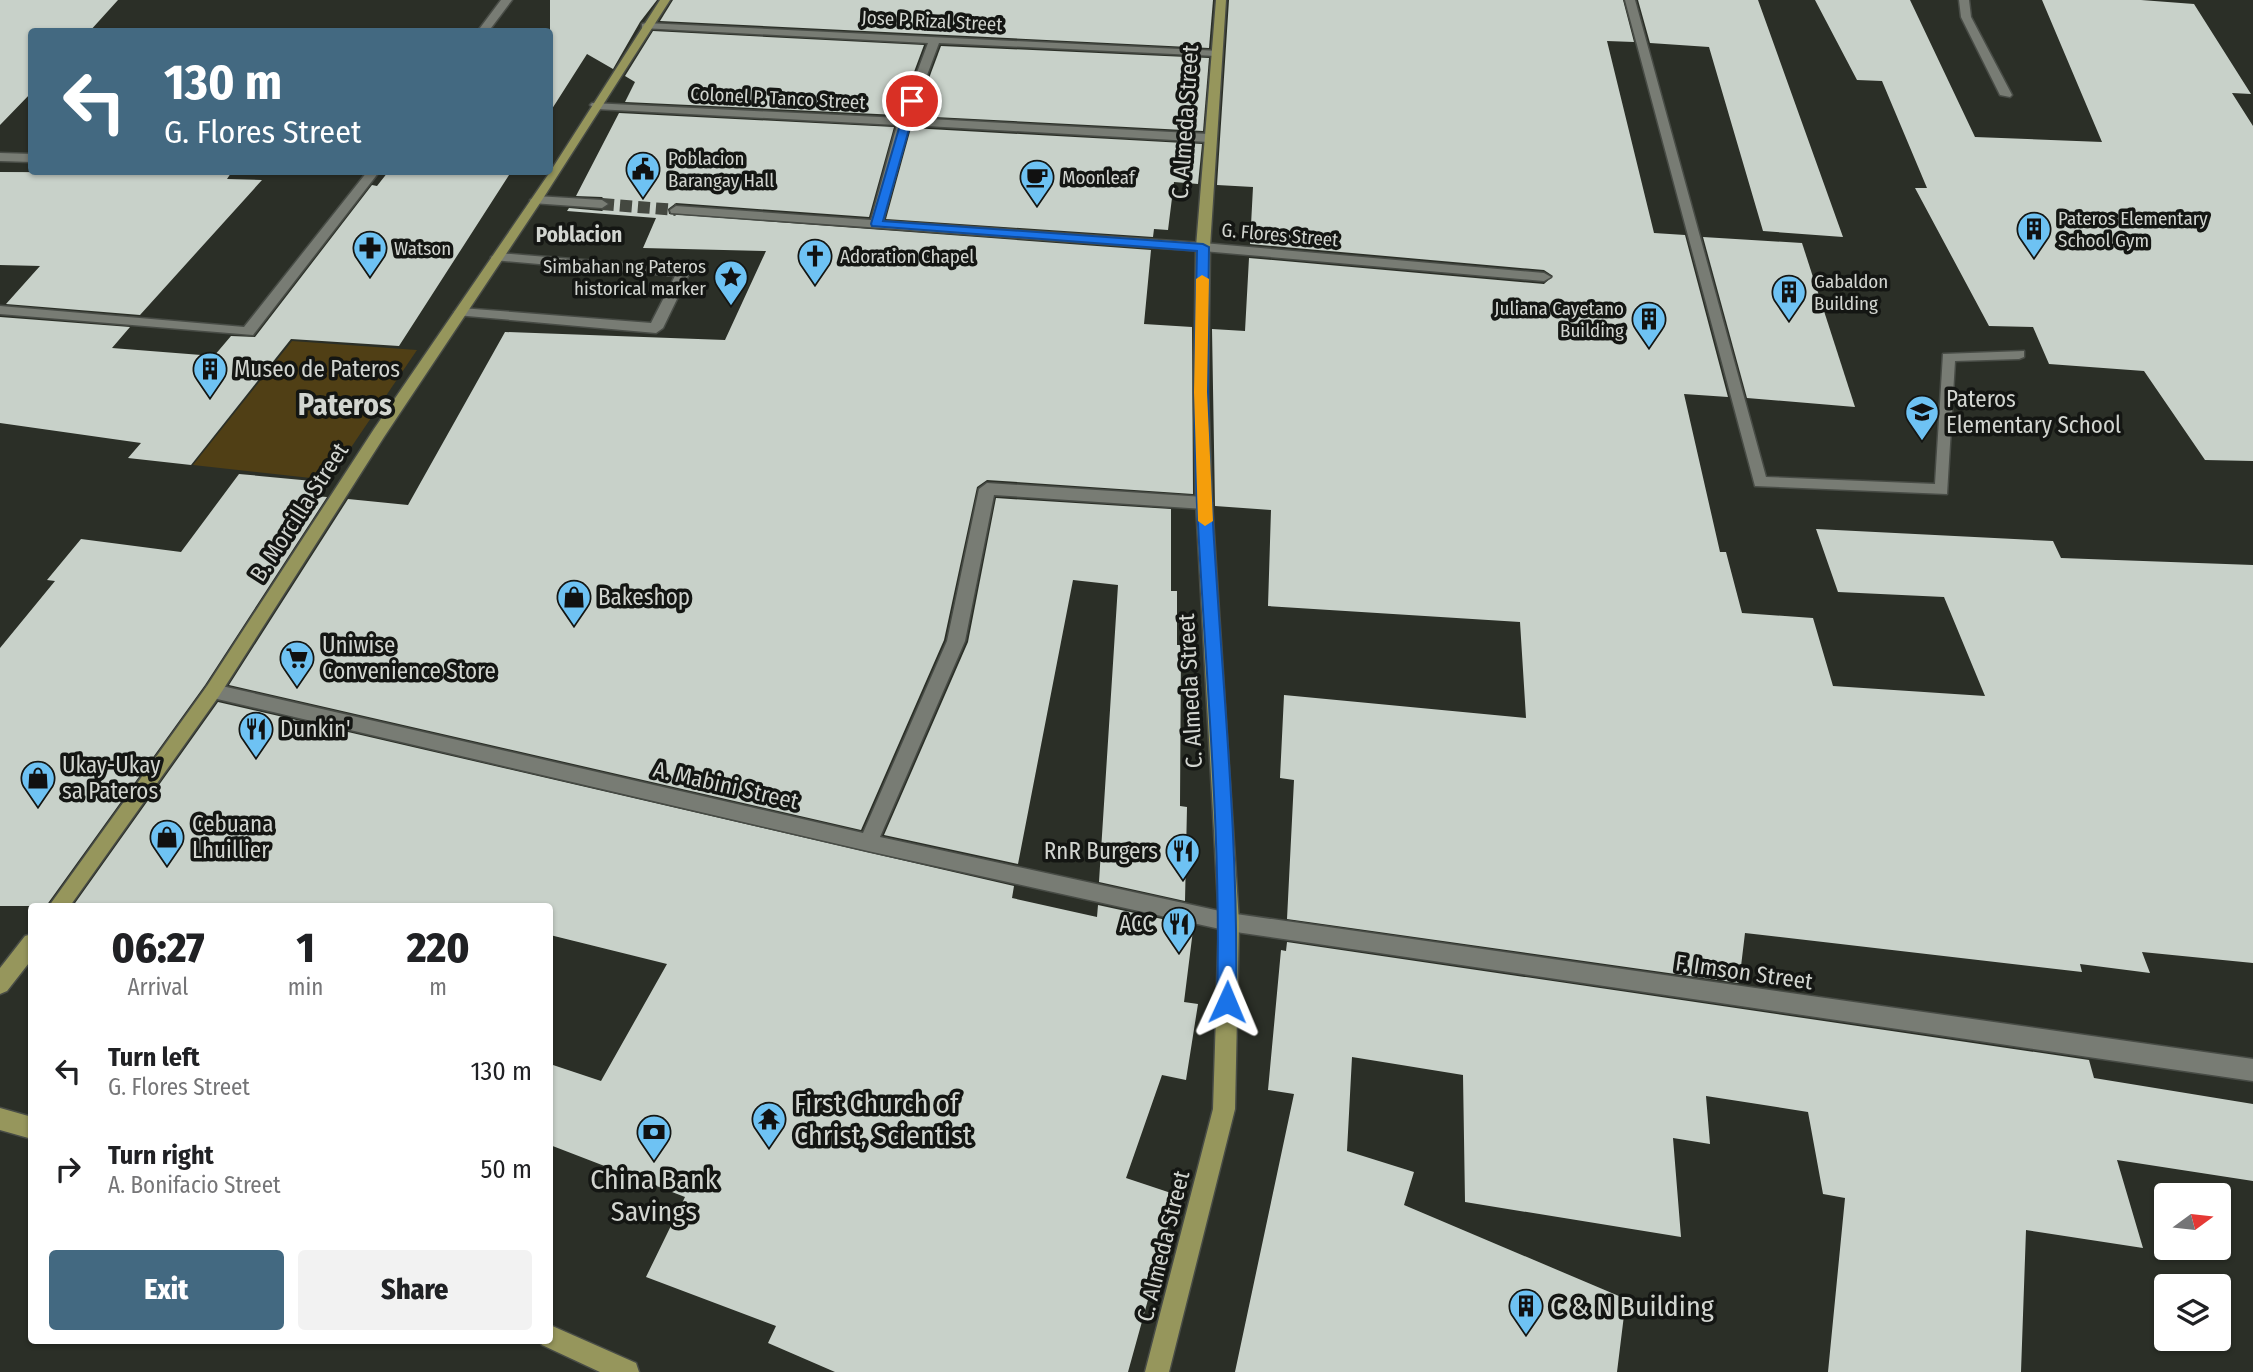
<!DOCTYPE html>
<html lang="en">
<head>
<meta charset="utf-8">
<style>
	body { margin:0; font-family:"Fira Sans Condensed",sans-serif; background:#f2f2f2; color:#202124; height:100vh; display:flex; flex-direction:column; font-size:26px; white-space:nowrap }
	* { box-sizing:border-box; margin:0 }
	p { font-size:23px; color:#757577 }
	.icon { flex:none; width:38px; height:38px; fill:none; stroke:currentColor; stroke-width:2; stroke-linecap:round; stroke-linejoin:round }
	.map { position:relative; flex:1; overflow:hidden }
	.details { position:absolute; left:28px; top:903px; width:525px; height:441px; display:flex; flex-direction:column; background:#fff; border-radius:7px; box-shadow:0 2px 5px #0004 }
	.details>* { flex:none }
	.top-card { position:absolute; left:28px; top:28px; width:525px; height:147px; border-radius:7px; box-shadow:0 2px 5px #0004; background:#436981; color:#fff; overflow:hidden }
	.needle { width:46px; rotate:75deg }
	.fabs { position:absolute; left:2154px; top:1183px; display:grid; gap:14px }
	.fabs a { display:grid; place-items:center; width:77px; height:77px; border-radius:7px; background:#fff; box-shadow:0 2px 5px #0004; font-size:35px }
	.pin { position:absolute; display:grid; place-items:center; width:60px; height:60px; color:#fff; margin:-30px; border:4px solid #fff; border-radius:50%; box-shadow:0 2px 7px #0007 }
	.me { position:absolute; width:77px; margin:-38px; rotate:1deg; stroke-linejoin:round; filter:drop-shadow(0 0 5px #0008) }
	.turn { display:flex; align-items:center; gap:24px; height:147px; padding:0 21px; font-size:32px }
	.turn .icon { width:91px; height:91px; stroke-width:2.5 }
	.turn b { display:block; font-size:49px; line-height:60px }
	.eta { display:flex; justify-content:space-evenly; align-items:center; height:119px; text-align:center }
	.eta b { font-size:42px; font-weight:800; line-height:49px }
	.cta { display:flex; gap:14px; margin-top:auto; padding:14px 21px }
	.cta a { flex:1; height:80px; border-radius:7px; background:#436981; color:#fff; font-size:28px; font-weight:800; line-height:80px; text-align:center }
	.cta a+a { background:#f2f2f2; color:#202124 }
	ul { padding:0; list-style:none }
	li { display:flex; align-items:center; gap:21px; height:98px; padding:0 21px }
	li div { flex:1 }
	li b { display:block; font-size:26px }
	li em { font-style:normal }
	.map>svg:first-child { display:block }
	.green { fill:#503f15 }
	.building { fill:#c8d1c9 }
	.lines { fill:none; stroke-linecap:round; stroke-linejoin:round }
	.minor-tunnel { stroke:#444840; stroke-width:12; stroke-dasharray:12 6; stroke-linecap:butt }
	.minor-casing { stroke:#484c46; stroke-width:3 }
	.major-casing { stroke:#484c46; stroke-width:3 }
	.minor { fill:#787c74; fill-rule:evenodd }
	.major { fill:#96965c; fill-rule:evenodd }
	.route { fill:#1a73e8; stroke:#114b97; stroke-width:2 }
	.slow { fill:#f59e0b }
	.labels { text-anchor:middle; dominant-baseline:central; stroke-width:7; stroke-linejoin:round; paint-order:stroke }
	.far-street-label { font-size:19px; fill:#d2d5d0; stroke:#141613 }
	.far-poi-label { font-size:19px; fill:#d2d5d0; stroke:#141613; text-anchor:start }
	.far-neighbourhood-label { font-size:21px; font-weight:bold; fill:#d2d5d0; stroke:#141613 }
	.street-label { font-size:23px; fill:#d2d5d0; stroke:#141613 }
	.poi-label { font-size:23px; fill:#d2d5d0; stroke:#141613; text-anchor:start }
	.near-poi-label { font-size:28px; fill:#d2d5d0; stroke:#141613; text-anchor:start }
	.district-label { font-size:30px; font-weight:bold; fill:#d2d5d0; stroke:#141613 }
</style>
</head>
<body>
<div class="map">
<svg width="2253" height="1372" viewBox="0 0 2253 1372">
	<rect width="100%" height="100%" fill="#2b2f27"/>
	<!-- green -->
	<path class="green" d="M292 341 417 350 329 480 193 465Z"/>
	<!-- building -->
	<g class="building">
		<path d="M0 0H118L89 32H32V92L0 125Z"/>
		<path d="M550 0H657L640 22 613 69 587 54 550 112Z"/>
		<path d="M673 0H1213L1209 48 660 21Z"/>
		<path d="M1229 0H1623L1634 42 1607 41 1654 233 1685 235 1728 397 1684 394 1720 552H1726L1742 613 1813 618 1833 686 1985 696 1944 597 1838 592 1816 529 2053 541 2061 558 2253 565V963L2142 952 2150 973 2080 964 2082 972 1745 933 1739 983 1287 919 1294 780 1280 778 1284 695 1526 718 1520 622 1268 606 1271 510 1215 506 1212 329 1245 331 1249 258 1544 284 1553 276 1544 270 1250 244 1253 187 1217 185Z"/>
		<path d="M1638 0H1758L1843 237 1763 231 1709 47 1650 43Z"/>
		<path d="M1815 0H1910L1975 137 2102 142 2042 0H2141L2194 4 2251 94 2232 93 2253 126V461L2205 460 2144 371 2049 364 2033 327 1989 326 1915 188H1927L1882 81 1857 80Z"/>
		<path d="M653 31 924 45 898 115 625 102 635 82 625 76Z"/>
		<path d="M941 46 1209 58 1203 131 915 116Z"/>
		<path d="M619 113 894 127 869 217 676 203 668 209 669 214 1151 250 1144 324 1192 327 1193 494 987 480 977 487 944 640 861 830 229 685 348 499 408 505 505 332 725 340 766 251 643 248 656 218 567 211 569 208 602 211 610 205 602 197 576 196Z"/>
		<path d="M911 128 1202 144 1198 184 1174 182 1168 230 1154 229 1153 237 886 219Z"/>
		<path d="M0 172 231 173 227 179 262 180 140 315 6 304 40 266 0 265Z"/>
		<path d="M388 172H511L399 346 291 339 191 465 128 458 141 443 0 423V317L130 327 112 348 214 356 231 336 255 337 372 185 377 186Z"/>
		<path d="M1703 237 1802 243 1855 407 1747 398Z"/>
		<path d="M239 474 323 482 314 496 327 497 205 685 46 906H0V648L55 581 47 580 81 539 181 552Z"/>
		<path d="M996 498 1171 509V591H1177V645H1181L1180 806 1187 807 1185 901 1099 882 1118 585 1073 580 1018 864 884 835 968 642Z"/>
		<path d="M218 702 1014 886 1012 898 1097 917 1098 905 1185 924V929L1193 930 1184 1002 1198 1004 1186 1080 1162 1075 1126 1178 1177 1195 1128 1372H835L768 1343 776 1326 646 1277 685 1197 550 1145V1064L601 1081 667 964 550 935V906H73Z"/>
		<path d="M1287 942 2089 1060 2094 1078 2253 1104V1181L2117 1160 2143 1248 2026 1230 2021 1372H1828L1845 1198 1823 1194 1808 1112 1706 1096 1710 1144 1673 1138 1681 1237 1465 1202 1463 1075 1352 1057 1347 1151 1414 1172 1404 1205 1626 1299 1617 1372H1235L1294 1094 1268 1090 1281 950 1286 951Z"/>
	</g>
	<g class="lines">
		<!-- minor-tunnel -->
		<path class="minor-tunnel" d="M602 204 676 210"/>
		<!-- minor casing -->
		<g class="minor-casing">
			<g id="minor">
				<path d="M501 0H512L488 32H477Z"/>
				<path d="M1625 0H1635L1766 477 1935 484 1943 354 2024 351V357L2019 359 1955 361 1947 494 1755 486Z"/>
				<path d="M1959 0H1969L1971 17 2012 95 2010 97 2000 95 1961 17Z"/>
				<path d="M646 23 1220 51 1222 53 1216 56 939 43 911 118 1209 134 1215 138 1209 142 909 125 883 221 1203 243 1544 273 1551 277 1544 281 1203 251 671 213 670 210 676 206 871 220 897 125 596 109 590 105 592 103 900 118 928 43 642 28V24Z"/>
				<path d="M0 153 32 154V162L0 161Z"/>
				<path d="M367 172H379L253 335 0 314V306L244 327Z"/>
				<path d="M536 196 602 200 608 204 602 208 532 203 530 200Z"/>
				<path d="M498 253 683 268 690 272 663 328 656 333 456 315 454 312 461 308 651 323 675 276 493 260 491 257Z"/>
				<path d="M987 483 1204 497 1212 503 1204 509 994 495 965 641 880 837 1229 913 2253 1059V1081L1229 931 868 851 213 698 207 696 204 691 207 686 213 684 863 833 947 641 979 489Z"/>
			</g>
		</g>
		<!-- major casing -->
		<g class="major-casing">
			<g id="major">
				<path d="M660 0H670L542 200 384 437 219 696 70 906H49L207 686 374 429 550 172Z"/>
				<path d="M1216 0H1226L1210 247 1208 392 1212 503 1239 922 1235 1109 1169 1372H1145L1213 1109 1219 922 1196 503 1194 392 1196 247Z"/>
				<path d="M32 934V959L7 991 0 994V968L25 936Z"/>
				<path d="M0 1108 32 1117V1139L0 1130Z"/>
				<path d="M550 1325 636 1363 639 1372H600L542 1345 539 1340H550Z"/>
			</g>
		</g>
		<!-- minor -->
		<use href="#minor" class="minor"/>
		<!-- major -->
		<use href="#major" class="major"/>
	</g>
	<!-- route -->
	<path class="route" d="M912 98 917 101 883 221 1203 244 1209 247C1208 334 1206 420 1212 506 1221 671 1239 837 1236 1002L1233 1009 1227 1011 1220 1009 1217 1002C1222 837 1205 670 1197 505 1193 420 1195 335 1197 251L872 226 871 224 907 101Z"/>
	<!-- slow -->
	<path class="slow" d="M1202 275 1209 279 1207 392 1213 521 1205 526 1198 521 1194 392 1196 279Z"/>
	<!-- icons -->
	<defs>
		<g id="civic-pin" transform="scale(1.75)"><path d="M0 17L-7.5 6A9.5 9.5 0 1 1 7.5 6Z" fill="#6ec2f3" stroke="#141613"/><path d="M-.6-6.5H3V-4.5H.6V-3L4-1V1h2V6H-6V1h2V-1L-.6-3ZM-1.2 2.5V6h2.4V2.5Z" fill="#111"/></g>
		<g id="cafe-pin" transform="scale(1.75)"><path d="M0 17L-7.5 6A9.5 9.5 0 1 1 7.5 6Z" fill="#6ec2f3" stroke="#141613"/><path d="M-5.5-4.5H6V0H3Q3 3.5 0 3.5H-2.5Q-5.5 3.5-5.5 0ZM3-3.2v2h1.7v-2ZM-6 4.5H4V6H-6Z" fill="#111"/></g>
		<g id="building-pin" transform="scale(1.75)"><path d="M0 17L-7.5 6A9.5 9.5 0 1 1 7.5 6Z" fill="#6ec2f3" stroke="#141613"/><path d="M-4-6H4V6H1V3H-1V6H-4ZM-2.5-4.3h1.7v1.8h-1.7ZM.8-4.3h1.7v1.8H.8ZM-2.5-1h1.7V.8h-1.7ZM.8-1h1.7V.8H.8Z" fill="#111"/></g>
		<g id="pharmacy-pin" transform="scale(1.75)"><path d="M0 17L-7.5 6A9.5 9.5 0 1 1 7.5 6Z" fill="#6ec2f3" stroke="#141613"/><path d="M-2-6h4v4h4v4h-4v4h-4v-4h-4v-4h4Z" fill="#111"/></g>
		<g id="church-pin" transform="scale(1.75)"><path d="M0 17L-7.5 6A9.5 9.5 0 1 1 7.5 6Z" fill="#6ec2f3" stroke="#141613"/><path d="M-1.2-6h2.4v3.5h3.3v2.4h-3.3V6h-2.4V-.1h-3.3v-2.4h3.3Z" fill="#111"/></g>
		<g id="sight-pin" transform="scale(1.75)"><path d="M0 17L-7.5 6A9.5 9.5 0 1 1 7.5 6Z" fill="#6ec2f3" stroke="#141613"/><path d="M0-6L1.8-2.2L6-1.7L2.9 1.2L3.7 5.4L0 3.3L-3.7 5.4L-2.9 1.2L-6-1.7L-1.8-2.2Z" fill="#111"/></g>
		<g id="school-pin" transform="scale(1.75)"><path d="M0 17L-7.5 6A9.5 9.5 0 1 1 7.5 6Z" fill="#6ec2f3" stroke="#141613"/><path d="M0-5L7-2L0 1L-7-2ZM-4 1L0 2.5L4 1V4Q0 6-4 4Z" fill="#111"/></g>
		<g id="shop-pin" transform="scale(1.75)"><path d="M0 17L-7.5 6A9.5 9.5 0 1 1 7.5 6Z" fill="#6ec2f3" stroke="#141613"/><path d="M-5-2.5h2.3a2.7 3.5 0 0 1 5.4 0H5L5.5 6h-11ZM-1.5-2.5h3a1.5 2.3 0 0 0-3 0Z" fill="#111"/></g>
		<g id="supermarket-pin" transform="scale(1.75)"><path d="M0 17L-7.5 6A9.5 9.5 0 1 1 7.5 6Z" fill="#6ec2f3" stroke="#141613"/><path d="M-6-5.5h2.5l.6 2H6L4.5 2H-2.5L-4.4-4H-6ZM-1.5 3.2a1.3 1.3 0 1 0 .1 0ZM3 3.2a1.3 1.3 0 1 0 .1 0Z" fill="#111"/></g>
		<g id="restaurant-pin" transform="scale(1.75)"><path d="M0 17L-7.5 6A9.5 9.5 0 1 1 7.5 6Z" fill="#6ec2f3" stroke="#141613"/><path d="M-5-6h1v4h1v-4h1v4h1v-4h1v5L-1.5 .5V6h-2V.5L-5-1ZM5-6V6H3V1.5H1.5Q1.5-4 5-6Z" fill="#111"/></g>
		<g id="temple-pin" transform="scale(1.75)"><path d="M0 17L-7.5 6A9.5 9.5 0 1 1 7.5 6Z" fill="#6ec2f3" stroke="#141613"/><path d="M0-6L5-2H3V0L6.5 2.5H4V6H1.5V3h-3V6H-4V2.5H-6.5L-3 0V-2H-5Z" fill="#111"/></g>
		<g id="bank-pin" transform="scale(1.75)"><path d="M0 17L-7.5 6A9.5 9.5 0 1 1 7.5 6Z" fill="#6ec2f3" stroke="#141613"/><path d="M-6-4H6V4H-6ZM0-2.3a2.3 2.3 0 1 0 0 4.6a2.3 2.3 0 1 0 0-4.6Z" fill="#111"/></g>
	</defs>
	<g fill-rule="evenodd">
		<use href="#civic-pin" x="643" y="169"/>
		<use href="#cafe-pin" x="1037" y="177"/>
		<use href="#building-pin" x="2034" y="229"/>
		<use href="#pharmacy-pin" x="370" y="248"/>
		<use href="#church-pin" x="815" y="256"/>
		<use href="#sight-pin" x="731" y="277"/>
		<use href="#building-pin" x="1789" y="292"/>
		<use href="#building-pin" x="1649" y="319"/>
		<use href="#building-pin" x="210" y="369"/>
		<use href="#school-pin" x="1922" y="412"/>
		<use href="#shop-pin" x="574" y="597"/>
		<use href="#supermarket-pin" x="297" y="658"/>
		<use href="#restaurant-pin" x="256" y="729"/>
		<use href="#shop-pin" x="38" y="778"/>
		<use href="#shop-pin" x="167" y="837"/>
		<use href="#restaurant-pin" x="1183" y="851"/>
		<use href="#restaurant-pin" x="1179" y="924"/>
		<use href="#temple-pin" x="769" y="1119"/>
		<use href="#bank-pin" x="654" y="1132"/>
		<use href="#building-pin" x="1526" y="1306"/>
	</g>
	<g class="labels">
		<!-- far-street labels -->
		<g class="far-street-label">
			<text transform="translate(932 21) rotate(3)">Jose P. Rizal Street</text>
			<text transform="translate(778 98) rotate(3)">Colonel P. Tanco Street</text>
			<text transform="translate(1280 235) rotate(5)">G. Flores Street</text>
		</g>
		<!-- far-poi labels -->
		<g class="far-poi-label">
			<text x="668" y="158">Poblacion<tspan x="668" dy="22">Barangay Hall</tspan></text>
			<text x="1062" y="177">Moonleaf</text>
			<text x="2058" y="218">Pateros Elementary<tspan x="2058" dy="22">School Gym</tspan></text>
			<text x="394" y="248">Watson</text>
			<text x="840" y="256">Adoration Chapel</text>
			<text x="706" y="266" text-anchor="end">Simbahan ng Pateros<tspan x="706" dy="22">historical marker</tspan></text>
			<text x="1814" y="281">Gabaldon<tspan x="1814" dy="22">Building</tspan></text>
			<text x="1624" y="308" text-anchor="end">Juliana Cayetano<tspan x="1624" dy="22">Building</tspan></text>
		</g>
		<!-- far-neighbourhood labels -->
		<g class="far-neighbourhood-label">
			<text x="579" y="235">Poblacion</text>
		</g>
		<!-- street labels -->
		<g class="street-label">
			<text transform="translate(1185 122) rotate(-86)">C. Almeda Street</text>
			<text transform="translate(299 512) rotate(-57)">B. Morcilla Street</text>
			<text transform="translate(1190 691) rotate(-93)">C. Almeda Street</text>
			<text transform="translate(726 785) rotate(13)">A. Mabini Street</text>
			<text transform="translate(1744 972) rotate(8)">F. Imson Street</text>
			<text transform="translate(1163 1246) rotate(-76)">C. Almeda Street</text>
		</g>
		<!-- poi labels -->
		<g class="poi-label">
			<text x="234" y="369">Museo de Pateros</text>
			<text x="1946" y="399">Pateros<tspan x="1946" dy="26">Elementary School</tspan></text>
			<text x="598" y="597">Bakeshop</text>
			<text x="322" y="645">Uniwise<tspan x="322" dy="26">Convenience Store</tspan></text>
			<text x="280" y="729">Dunkin'</text>
			<text x="62" y="765">Ukay-Ukay<tspan x="62" dy="26">sa Pateros</tspan></text>
			<text x="192" y="824">Cebuana<tspan x="192" dy="26">Lhuillier</tspan></text>
			<text x="1158" y="851" text-anchor="end">RnR Burgers</text>
			<text x="1154" y="924" text-anchor="end">ACC</text>
		</g>
		<!-- near-poi labels -->
		<g class="near-poi-label">
			<text x="794" y="1103">First Church of<tspan x="794" dy="32">Christ, Scientist</tspan></text>
			<text x="654" y="1179" text-anchor="middle">China Bank<tspan x="654" dy="32">Savings</tspan></text>
			<text x="1550" y="1306">C &amp; N Building</text>
		</g>
		<!-- district labels -->
		<g class="district-label">
			<text x="345" y="405">Pateros</text>
		</g>
	</g>
</svg>
<div class="fabs">
<a><svg class="needle" viewBox="-14 -14 28 28"><path d="M0-13l5 13h-10z" fill="#e53935"/><path d="M0 13l5-13h-10z" fill="#757577"/></svg></a>
<a><svg class="icon" aria-label="layers" viewBox="0 0 24 24"><path d="M12 4l9 5-9 5-9-5zM3 14l9 5 9-5"/></svg></a>
</div>
<div class="pin" style="left:912px;top:101px;background:#d93025"><svg class="icon" aria-label="arrive" viewBox="0 0 24 24"><path d="M6 21V4h12l-3 4 3 4H6"/></svg></div>
<svg class="me" style="left:1227px;top:1002px" viewBox="-20 -20 40 40"><path d="M0-17L14 15 0 8-14 15z" fill="#1a73e8" stroke="#fff" stroke-width="4"/></svg>
<div class="top-card">
<div class="turn"><svg class="icon" aria-label="left" viewBox="0 0 24 24"><path d="M17 20v-9H6M10 6l-5 5 5 5"/></svg><div><b>130 m</b>G. Flores Street</div></div>
</div>
<section class="details">
<div class="eta">
<div><b>06:27</b><p>Arrival</p></div>
<div><b>1</b><p>min</p></div>
<div><b>220</b><p>m</p></div>
</div>
<ul>
<li><svg class="icon" aria-label="left" viewBox="0 0 24 24"><path d="M17 20v-9H6M10 6l-5 5 5 5"/></svg><div><b>Turn left</b><p>G. Flores Street</p></div><em>130 m</em></li>
<li><svg class="icon" aria-label="right" viewBox="0 0 24 24"><path d="M7 20v-9h11M14 6l5 5-5 5"/></svg><div><b>Turn right</b><p>A. Bonifacio Street</p></div><em>50 m</em></li>
</ul>
<div class="cta"><a>Exit</a><a>Share</a></div>
</section>
</div>
</body>
</html>
